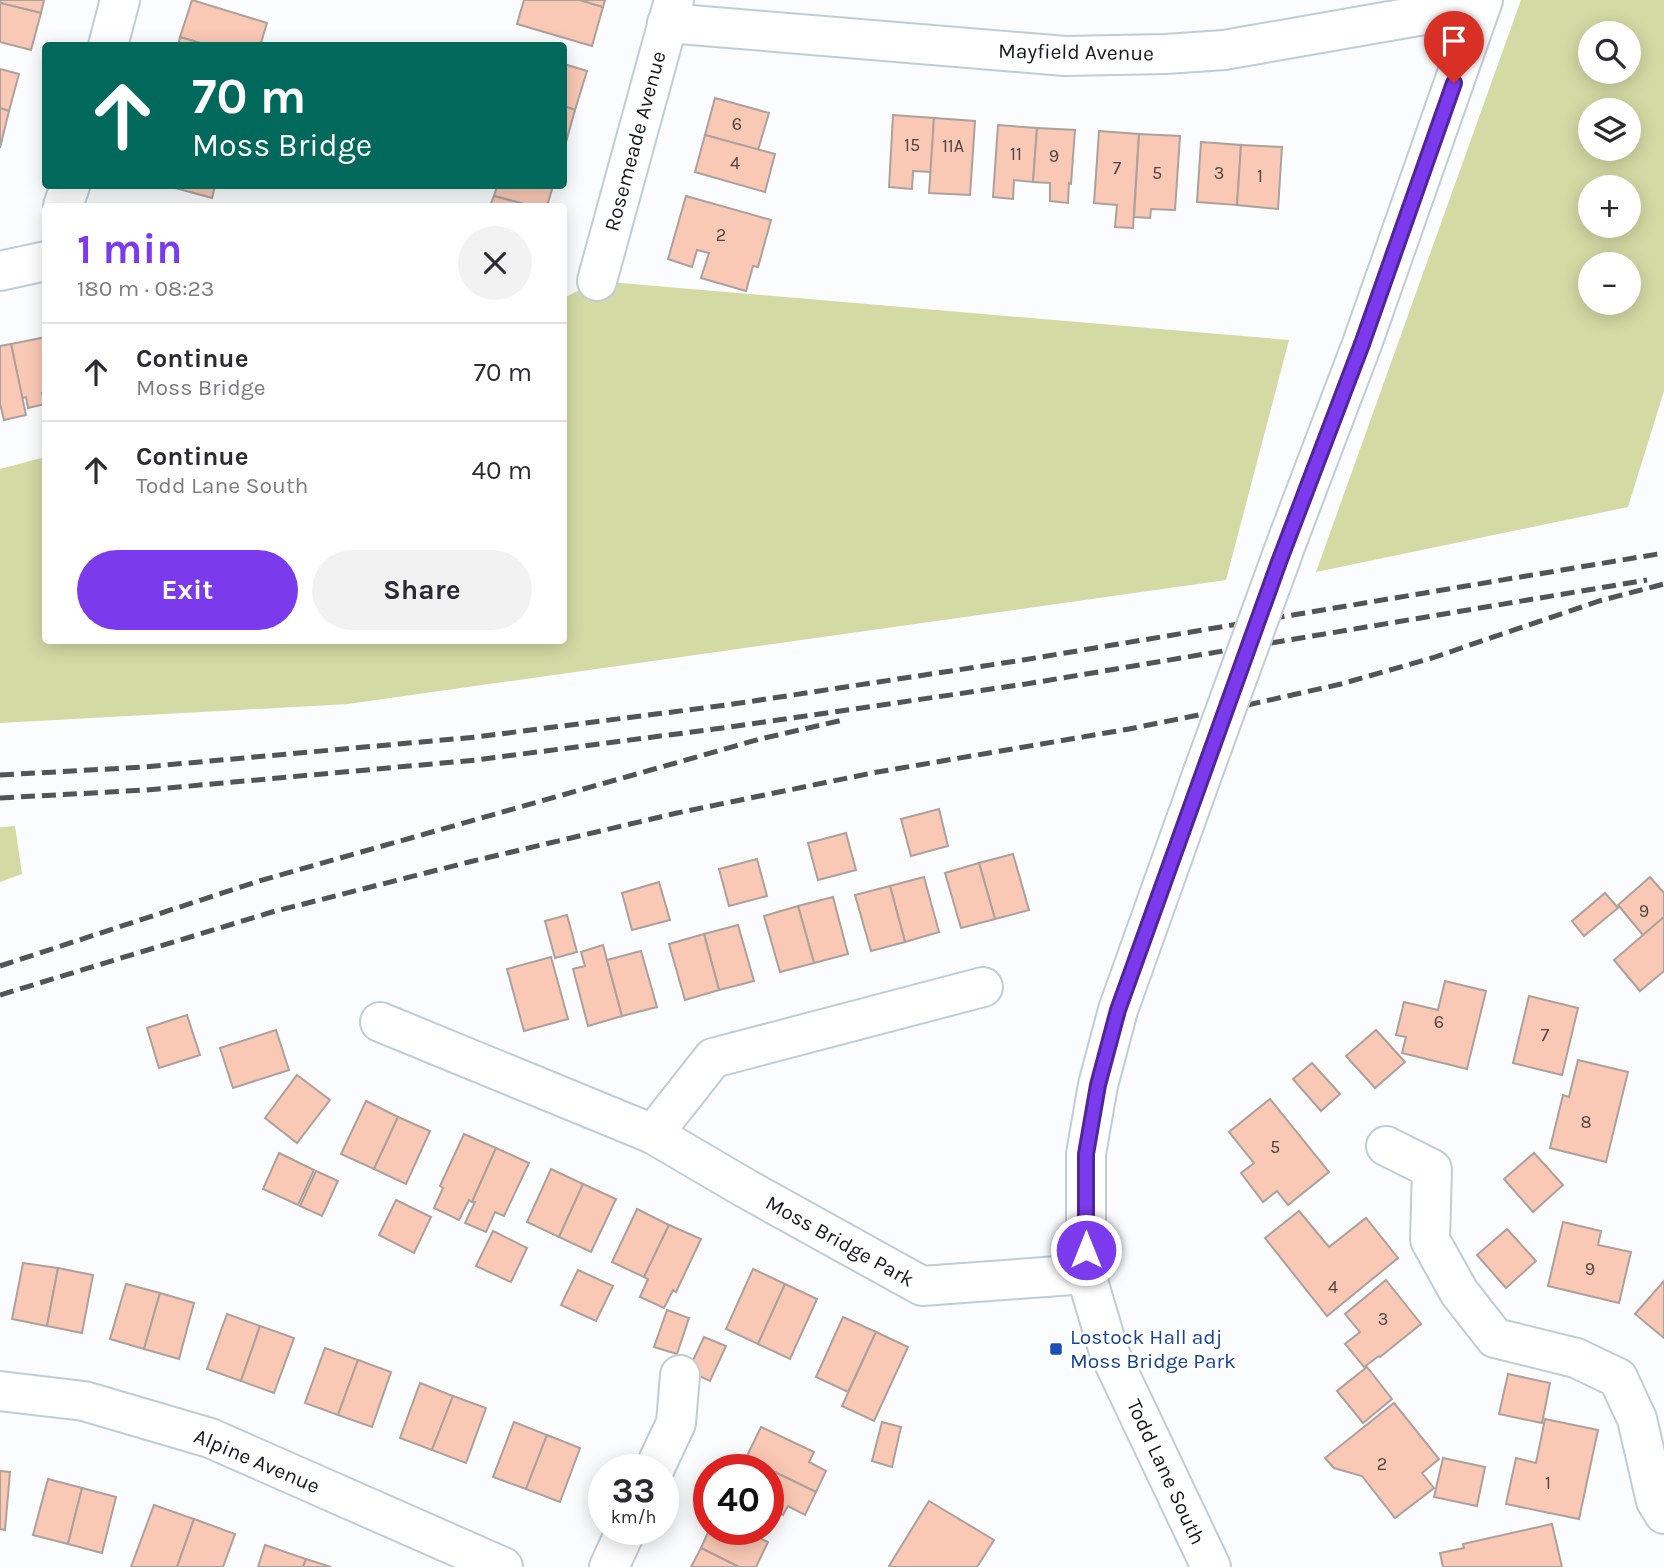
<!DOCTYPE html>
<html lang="en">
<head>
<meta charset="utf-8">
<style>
	body { margin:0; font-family:Karla,sans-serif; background:#f2f2f3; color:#2b2b33; height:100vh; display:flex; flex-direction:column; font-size:26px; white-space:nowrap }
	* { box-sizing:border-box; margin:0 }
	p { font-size:23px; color:#7c7c81 }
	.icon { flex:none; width:38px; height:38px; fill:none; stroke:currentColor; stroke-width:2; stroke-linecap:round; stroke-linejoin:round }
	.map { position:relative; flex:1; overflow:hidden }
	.drawer { position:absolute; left:42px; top:203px; width:525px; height:441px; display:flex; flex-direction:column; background:#fff; border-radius:7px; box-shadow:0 4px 18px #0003 }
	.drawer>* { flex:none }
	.top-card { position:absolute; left:42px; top:42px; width:525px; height:147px; border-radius:7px; box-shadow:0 4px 18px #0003; background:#00695c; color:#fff; overflow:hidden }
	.buttons { position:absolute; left:1578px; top:21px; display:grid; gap:14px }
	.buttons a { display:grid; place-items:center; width:63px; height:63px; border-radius:50%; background:#fff; box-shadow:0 4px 18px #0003; font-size:35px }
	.speed { position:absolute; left:588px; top:1454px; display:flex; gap:14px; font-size:35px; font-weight:700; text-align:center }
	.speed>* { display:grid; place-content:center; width:91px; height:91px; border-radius:50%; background:#fff; box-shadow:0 4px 18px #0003; line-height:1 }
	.speed small { font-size:18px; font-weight:400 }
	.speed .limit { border:10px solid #d22; background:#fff; color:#111 }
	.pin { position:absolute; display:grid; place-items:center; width:60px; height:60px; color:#fff; margin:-72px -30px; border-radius:50% 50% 50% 0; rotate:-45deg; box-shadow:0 0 7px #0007 }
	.pin .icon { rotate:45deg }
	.me { position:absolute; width:77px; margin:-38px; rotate:0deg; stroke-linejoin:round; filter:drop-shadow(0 0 5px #0008) }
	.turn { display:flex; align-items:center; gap:24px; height:147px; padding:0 35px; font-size:32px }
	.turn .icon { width:91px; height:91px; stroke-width:2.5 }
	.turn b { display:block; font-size:49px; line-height:60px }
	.round { display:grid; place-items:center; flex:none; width:74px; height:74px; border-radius:37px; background:#f2f2f3 }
	.head { display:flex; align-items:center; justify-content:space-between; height:119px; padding:0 35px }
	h1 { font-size:42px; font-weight:700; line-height:52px; color:#7c3aed }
	.primary-button { display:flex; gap:14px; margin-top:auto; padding:14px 35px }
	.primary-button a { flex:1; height:80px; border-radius:42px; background:#7c3aed; color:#fff; font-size:28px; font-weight:700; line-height:80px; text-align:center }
	.primary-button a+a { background:#f2f2f3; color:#2b2b33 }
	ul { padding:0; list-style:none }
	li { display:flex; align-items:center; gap:21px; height:98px; padding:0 35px; border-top:2px solid #e1e1e2 }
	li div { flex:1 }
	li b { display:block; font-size:26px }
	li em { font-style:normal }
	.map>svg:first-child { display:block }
	.green { fill:#d4daa4; fill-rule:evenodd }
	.building { fill:#fac9b5; stroke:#ada19d; stroke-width:2 }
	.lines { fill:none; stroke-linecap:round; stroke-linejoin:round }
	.street-casing { stroke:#c2ccd4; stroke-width:42 }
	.secondary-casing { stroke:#c2ccd4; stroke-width:42 }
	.street { stroke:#fff; stroke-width:38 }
	.secondary { stroke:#fff; stroke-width:38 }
	.rail { stroke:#525558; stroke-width:5; stroke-dasharray:14 7; stroke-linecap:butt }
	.secondary-bridge-casing { stroke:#c2ccd4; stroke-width:42; stroke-linecap:butt }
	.secondary-bridge { stroke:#fff; stroke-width:38 }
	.route-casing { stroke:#51269a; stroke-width:18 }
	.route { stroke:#7c3aed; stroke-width:12 }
	.transit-dot { fill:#1a4fb4; stroke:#fff; stroke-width:2.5 }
	.labels { text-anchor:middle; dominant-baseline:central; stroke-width:5; stroke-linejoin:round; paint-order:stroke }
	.number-label { font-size:18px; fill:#4f4643 }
	.street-label { font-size:21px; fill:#161a1d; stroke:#fff }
	.transit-label { font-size:21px; fill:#164399; stroke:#fff; text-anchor:start }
</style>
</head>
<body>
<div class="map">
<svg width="1664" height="1567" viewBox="0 0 1664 1567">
	<rect width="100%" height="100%" fill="#fafcfd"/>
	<!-- green -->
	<g class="green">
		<path d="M1521 0H1664V391L1628 507 1316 572ZM1591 33H1629V72H1591ZM1591 110H1629V149H1591ZM1591 187H1629V226H1591ZM1591 264H1629V303H1591Z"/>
		<path d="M597 281 1289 340 1226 580 348 704 0 723V469L45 457 46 640H564V298Z"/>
		<path d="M15 826 22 874 0 882V827Z"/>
	</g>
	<!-- building -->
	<g class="building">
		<path d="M0 0H44L41 13 0 3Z"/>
		<path d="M192 0 267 23 260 46H210L180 37Z"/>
		<path d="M524 0H580L603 7 592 46 517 24Z"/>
		<path d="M580 0H605L603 7Z"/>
		<path d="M0 3 41 13 31 50 0 42Z"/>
		<path d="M180 37 210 46H178Z"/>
		<path d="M564 64 587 71 575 110 564 106Z"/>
		<path d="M0 69 19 74 9 111 0 108Z"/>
		<path d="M715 98 769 113 758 150 705 135Z"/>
		<path d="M564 106 575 110 564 149Z"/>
		<path d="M0 108 9 111 0 148Z"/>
		<path d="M893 115 934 118 931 172 913 171 912 189 889 187Z"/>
		<path d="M934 118 975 121 970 195 929 193Z"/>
		<path d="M998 125 1037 128 1033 182 1014 180 1013 199 993 197Z"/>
		<path d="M1037 128 1075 130 1071 184 1069 183 1068 203 1050 201V183L1033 182Z"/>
		<path d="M1099 131 1139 134 1133 228 1115 227 1117 205 1094 203Z"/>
		<path d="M1139 134 1180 136 1175 210 1151 209 1150 218 1134 217Z"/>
		<path d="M705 135 775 154 765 192 695 172Z"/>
		<path d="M1201 142 1241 145 1237 205 1197 202Z"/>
		<path d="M1241 145 1282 147 1278 209 1237 205Z"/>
		<path d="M168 186H215L212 198Z"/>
		<path d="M497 186H553L547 206H532L494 196Z"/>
		<path d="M494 196 532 206H490Z"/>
		<path d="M686 196 771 220 758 267 753 266 746 291 701 278 709 253 697 250 692 267 668 259Z"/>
		<path d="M46 337V393H42L45 404 28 408 26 397 22 398 11 344Z"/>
		<path d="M11 344 26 415 4 420 0 404V346Z"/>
		<path d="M939 809 948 846 911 856 901 819Z"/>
		<path d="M846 833 856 870 818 880 808 843Z"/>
		<path d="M1013 854 1029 910 995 919 979 863Z"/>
		<path d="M757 859 767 896 729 906 719 869Z"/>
		<path d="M979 863 995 919 961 928 945 873Z"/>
		<path d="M924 877 939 932 905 942 890 886Z"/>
		<path d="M1650 877 1664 893V917L1643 935 1618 905Z"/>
		<path d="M659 882 670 920 632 930 622 893Z"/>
		<path d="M890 886 905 942 871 951 855 895Z"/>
		<path d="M1605 893 1618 908 1584 936 1572 921Z"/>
		<path d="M833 897 848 954 814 963 798 906Z"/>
		<path d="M798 906 814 963 780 972 764 916Z"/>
		<path d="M567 915 577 952 555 958 545 921Z"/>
		<path d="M1664 917V971L1640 991 1614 960Z"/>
		<path d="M738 925 754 981 719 990 704 934Z"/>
		<path d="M704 934 719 990 685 1000 669 944Z"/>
		<path d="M603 945 622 1016 588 1026 573 969 585 966 581 952Z"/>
		<path d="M641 951 657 1007 622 1016 607 960Z"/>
		<path d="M551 957 568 1019 524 1031 507 969Z"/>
		<path d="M1445 981 1486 991 1467 1069 1402 1053 1406 1037 1396 1035 1404 1002 1438 1010Z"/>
		<path d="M1529 996 1578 1008 1562 1075 1513 1063Z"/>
		<path d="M187 1015 200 1055 159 1068 147 1028Z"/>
		<path d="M276 1030 289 1070 233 1088 220 1048Z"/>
		<path d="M1376 1030 1405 1062 1375 1088 1346 1056Z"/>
		<path d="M1578 1060 1628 1072 1606 1162 1550 1148 1563 1095 1569 1097Z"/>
		<path d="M1312 1063 1340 1094 1321 1111 1293 1079Z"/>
		<path d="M297 1075 330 1100 297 1143 265 1118Z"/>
		<path d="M1270 1099 1329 1172 1288 1205 1277 1191 1263 1202 1241 1173 1254 1163 1229 1132Z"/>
		<path d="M366 1101 398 1117 374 1169 341 1154Z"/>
		<path d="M398 1117 430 1131 406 1184 374 1169Z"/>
		<path d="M464 1134 496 1148 472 1202 469 1200 459 1220 434 1208 443 1188 440 1186Z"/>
		<path d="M496 1148 529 1163 504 1216 495 1212 486 1232 465 1223 475 1202H472Z"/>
		<path d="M279 1153 314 1170 298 1205 263 1189Z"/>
		<path d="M1534 1153 1563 1185 1533 1212 1504 1179Z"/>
		<path d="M551 1169 583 1184 559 1237 527 1222Z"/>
		<path d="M316 1171 338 1181 322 1216 300 1206Z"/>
		<path d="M583 1184 616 1199 591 1252 559 1237Z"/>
		<path d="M396 1200 431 1217 414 1253 379 1235Z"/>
		<path d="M637 1209 669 1225 644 1277 612 1262Z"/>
		<path d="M1299 1211 1329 1247 1366 1218 1398 1258 1327 1316 1265 1238Z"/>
		<path d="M1563 1222 1601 1231 1598 1245 1631 1252 1619 1303 1548 1286Z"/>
		<path d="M669 1225 701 1239 676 1292 673 1290 664 1308 640 1297 648 1279 644 1277Z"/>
		<path d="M1507 1229 1536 1261 1506 1288 1477 1255Z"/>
		<path d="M493 1231 527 1248 511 1282 476 1266Z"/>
		<path d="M23 1263 58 1268 47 1326 12 1319Z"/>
		<path d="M58 1268 93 1275 82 1333 47 1326Z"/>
		<path d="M753 1269 785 1284 758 1344 726 1329Z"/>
		<path d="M578 1270 613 1286 596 1321 561 1305Z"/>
		<path d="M1386 1280 1421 1324 1380 1357 1379 1356 1364 1367 1345 1344 1360 1332 1345 1314Z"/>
		<path d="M1664 1281V1338L1635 1314Z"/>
		<path d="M126 1284 160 1293 144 1349 110 1339Z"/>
		<path d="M785 1284 817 1299 790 1359 758 1344Z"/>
		<path d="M160 1293 194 1303 179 1359 144 1349Z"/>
		<path d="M667 1310 689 1318 677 1354 654 1347Z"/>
		<path d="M227 1314 260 1326 241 1381 207 1369Z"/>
		<path d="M843 1317 876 1332 848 1392 816 1377Z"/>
		<path d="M260 1326 294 1338 274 1393 241 1381Z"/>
		<path d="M876 1332 908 1347 874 1421 842 1406Z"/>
		<path d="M704 1337 726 1346 710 1381 688 1371Z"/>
		<path d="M325 1348 358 1360 338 1415 305 1403Z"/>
		<path d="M358 1360 391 1372 372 1427 338 1415Z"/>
		<path d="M1367 1367 1392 1399 1363 1423 1337 1391Z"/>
		<path d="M1508 1374 1550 1383 1542 1423 1499 1414Z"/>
		<path d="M420 1383 453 1396 432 1450 400 1438Z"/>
		<path d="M453 1396 486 1408 466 1463 432 1450Z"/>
		<path d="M1394 1403 1439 1459 1422 1473 1434 1488 1395 1518 1362 1476 1334 1468 1325 1458Z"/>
		<path d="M1545 1419 1598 1430 1579 1519 1506 1504 1516 1458 1536 1463Z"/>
		<path d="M514 1422 547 1435 526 1489 493 1477Z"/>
		<path d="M882 1422 901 1427 892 1467 872 1461Z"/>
		<path d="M761 1427 814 1452 809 1462 826 1471 816 1492 746 1458Z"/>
		<path d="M547 1435 580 1448 560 1502 526 1489Z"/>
		<path d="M746 1458 816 1492 805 1515 788 1506 783 1515 768 1508V1470H740Z"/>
		<path d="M1443 1458 1485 1467 1477 1506 1434 1497Z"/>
		<path d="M0 1471 10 1472 5 1530 0 1529Z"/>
		<path d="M48 1479 82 1488 68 1544 33 1535Z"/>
		<path d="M82 1488 116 1497 102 1553 68 1544Z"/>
		<path d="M929 1501 994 1540 977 1567H892L889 1566Z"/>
		<path d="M154 1505 194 1519 177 1567H131Z"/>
		<path d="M194 1519 235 1534 223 1567H177Z"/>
		<path d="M1552 1524 1562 1567H1443L1440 1553 1464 1548 1463 1544Z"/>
		<path d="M709 1530H742L768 1542 756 1567H739L701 1548Z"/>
		<path d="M265 1545 306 1559 303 1567H258Z"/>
		<path d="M701 1548 739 1567H691Z"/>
		<path d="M306 1559 331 1567H303Z"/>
	</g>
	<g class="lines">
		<!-- street casing -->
		<g class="street-casing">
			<g id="street">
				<path d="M667 23 1065 56 1166 54 1224 50 1481 5"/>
				<path d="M108 46 120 0"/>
				<path d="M63 206 70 186"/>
				<path d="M0 271 46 261"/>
				<path d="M597 281 674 0"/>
				<path d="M380 1022 653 1134 745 1188 922 1286 1086 1274"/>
				<path d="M653 1134 713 1058 983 987"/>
				<path d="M1386 1146 1432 1169 1430 1240 1459 1292 1495 1338 1576 1358 1618 1378 1637 1419 1656 1501 1664 1514"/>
				<path d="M0 1391 84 1401 210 1438 503 1567"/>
				<path d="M654 1470 676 1423 680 1375"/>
				<path d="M609 1567 626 1530"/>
			</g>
		</g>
		<!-- secondary casing -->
		<g class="secondary-casing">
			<g id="secondary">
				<path d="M1289 536 1362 344 1483 0"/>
				<path d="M1203 772 1118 1010 1098 1085 1086 1154V1274L1109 1352 1211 1567"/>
			</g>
		</g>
		<!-- street -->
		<use href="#street" class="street"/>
		<!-- secondary -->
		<use href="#secondary" class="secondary"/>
		<!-- rail -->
		<g class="rail">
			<path d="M0 775 144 767 476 737 727 705 1023 660 1664 553"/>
			<path d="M0 798 146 790 476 760 730 727 1026 684 1647 580"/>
			<path d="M0 966 259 881 760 739 843 720"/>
			<path d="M0 995 272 912 469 862 677 813 872 773 1129 729 1243 706 1341 684 1432 658 1599 601 1664 584"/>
		</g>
		<!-- secondary-bridge casing -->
		<g class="secondary-bridge-casing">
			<path id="secondary-bridge" d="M1203 772 1289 536"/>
		</g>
		<!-- secondary-bridge -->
		<use href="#secondary-bridge" class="secondary-bridge"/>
	</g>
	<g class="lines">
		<!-- route casing -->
		<g class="route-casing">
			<path id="route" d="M1086 1250V1154L1098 1085 1118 1010 1279 562 1362 344 1454 83"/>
		</g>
		<!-- route -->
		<use href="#route" class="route"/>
	</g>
	<!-- markers -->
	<rect class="transit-dot" x="1049" y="1342" width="14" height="14" rx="3.5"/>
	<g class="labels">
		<!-- number labels -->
		<g class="number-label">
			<text x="737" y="124">6</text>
			<text x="912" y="145">15</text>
			<text x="953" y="146">11A</text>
			<text x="1016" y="154">11</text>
			<text x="1054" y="156">9</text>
			<text x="735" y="163">4</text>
			<text x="1117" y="168">7</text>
			<text x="1157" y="173">5</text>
			<text x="1219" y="173">3</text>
			<text x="1260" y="176">1</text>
			<text x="721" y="235">2</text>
			<text x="1644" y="911">9</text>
			<text x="1439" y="1022">6</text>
			<text x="1545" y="1035">7</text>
			<text x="1586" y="1122">8</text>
			<text x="1275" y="1147">5</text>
			<text x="1590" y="1269">9</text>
			<text x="1333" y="1287">4</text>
			<text x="1383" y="1319">3</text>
			<text x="1382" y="1464">2</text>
			<text x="1548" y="1483">1</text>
		</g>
		<!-- street labels -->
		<g class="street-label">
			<text transform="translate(1076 52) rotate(1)">Mayfield Avenue</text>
			<text transform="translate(635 141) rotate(-75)">Rosemeade Avenue</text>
			<text transform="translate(840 1241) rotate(29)">Moss Bridge Park</text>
			<text transform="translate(257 1461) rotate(23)">Alpine Avenue</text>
			<text transform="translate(1166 1472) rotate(65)">Todd Lane South</text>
		</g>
		<!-- transit labels -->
		<g class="transit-label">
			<text x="1070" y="1337">Lostock Hall adj<tspan x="1070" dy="24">Moss Bridge Park</tspan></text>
		</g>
	</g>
</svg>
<div class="buttons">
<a><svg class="icon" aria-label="search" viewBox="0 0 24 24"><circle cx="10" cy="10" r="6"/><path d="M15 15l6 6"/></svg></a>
<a><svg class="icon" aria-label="layers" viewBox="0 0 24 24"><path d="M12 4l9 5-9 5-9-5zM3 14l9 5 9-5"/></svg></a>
<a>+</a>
<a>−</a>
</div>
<div class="speed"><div>33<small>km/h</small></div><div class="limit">40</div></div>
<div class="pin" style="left:1454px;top:83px;background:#d93025"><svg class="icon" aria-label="arrive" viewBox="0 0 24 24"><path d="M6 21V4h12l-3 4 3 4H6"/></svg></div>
<svg class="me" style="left:1086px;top:1250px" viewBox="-20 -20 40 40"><circle r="17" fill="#7c3aed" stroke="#fff" stroke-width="3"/><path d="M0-11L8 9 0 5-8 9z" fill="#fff"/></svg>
<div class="top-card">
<div class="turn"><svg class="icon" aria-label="ahead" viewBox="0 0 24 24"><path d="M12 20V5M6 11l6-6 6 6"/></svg><div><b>70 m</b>Moss Bridge</div></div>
</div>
<section class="drawer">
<div class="head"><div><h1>1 min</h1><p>180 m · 08:23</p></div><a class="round"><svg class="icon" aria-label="close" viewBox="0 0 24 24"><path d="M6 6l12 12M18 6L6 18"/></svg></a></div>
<ul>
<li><svg class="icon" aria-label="ahead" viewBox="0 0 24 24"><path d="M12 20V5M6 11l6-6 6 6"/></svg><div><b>Continue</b><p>Moss Bridge</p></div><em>70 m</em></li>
<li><svg class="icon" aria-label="ahead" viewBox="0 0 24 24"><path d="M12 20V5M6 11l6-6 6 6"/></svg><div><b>Continue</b><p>Todd Lane South</p></div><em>40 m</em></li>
</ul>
<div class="primary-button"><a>Exit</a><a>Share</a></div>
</section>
</div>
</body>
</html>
